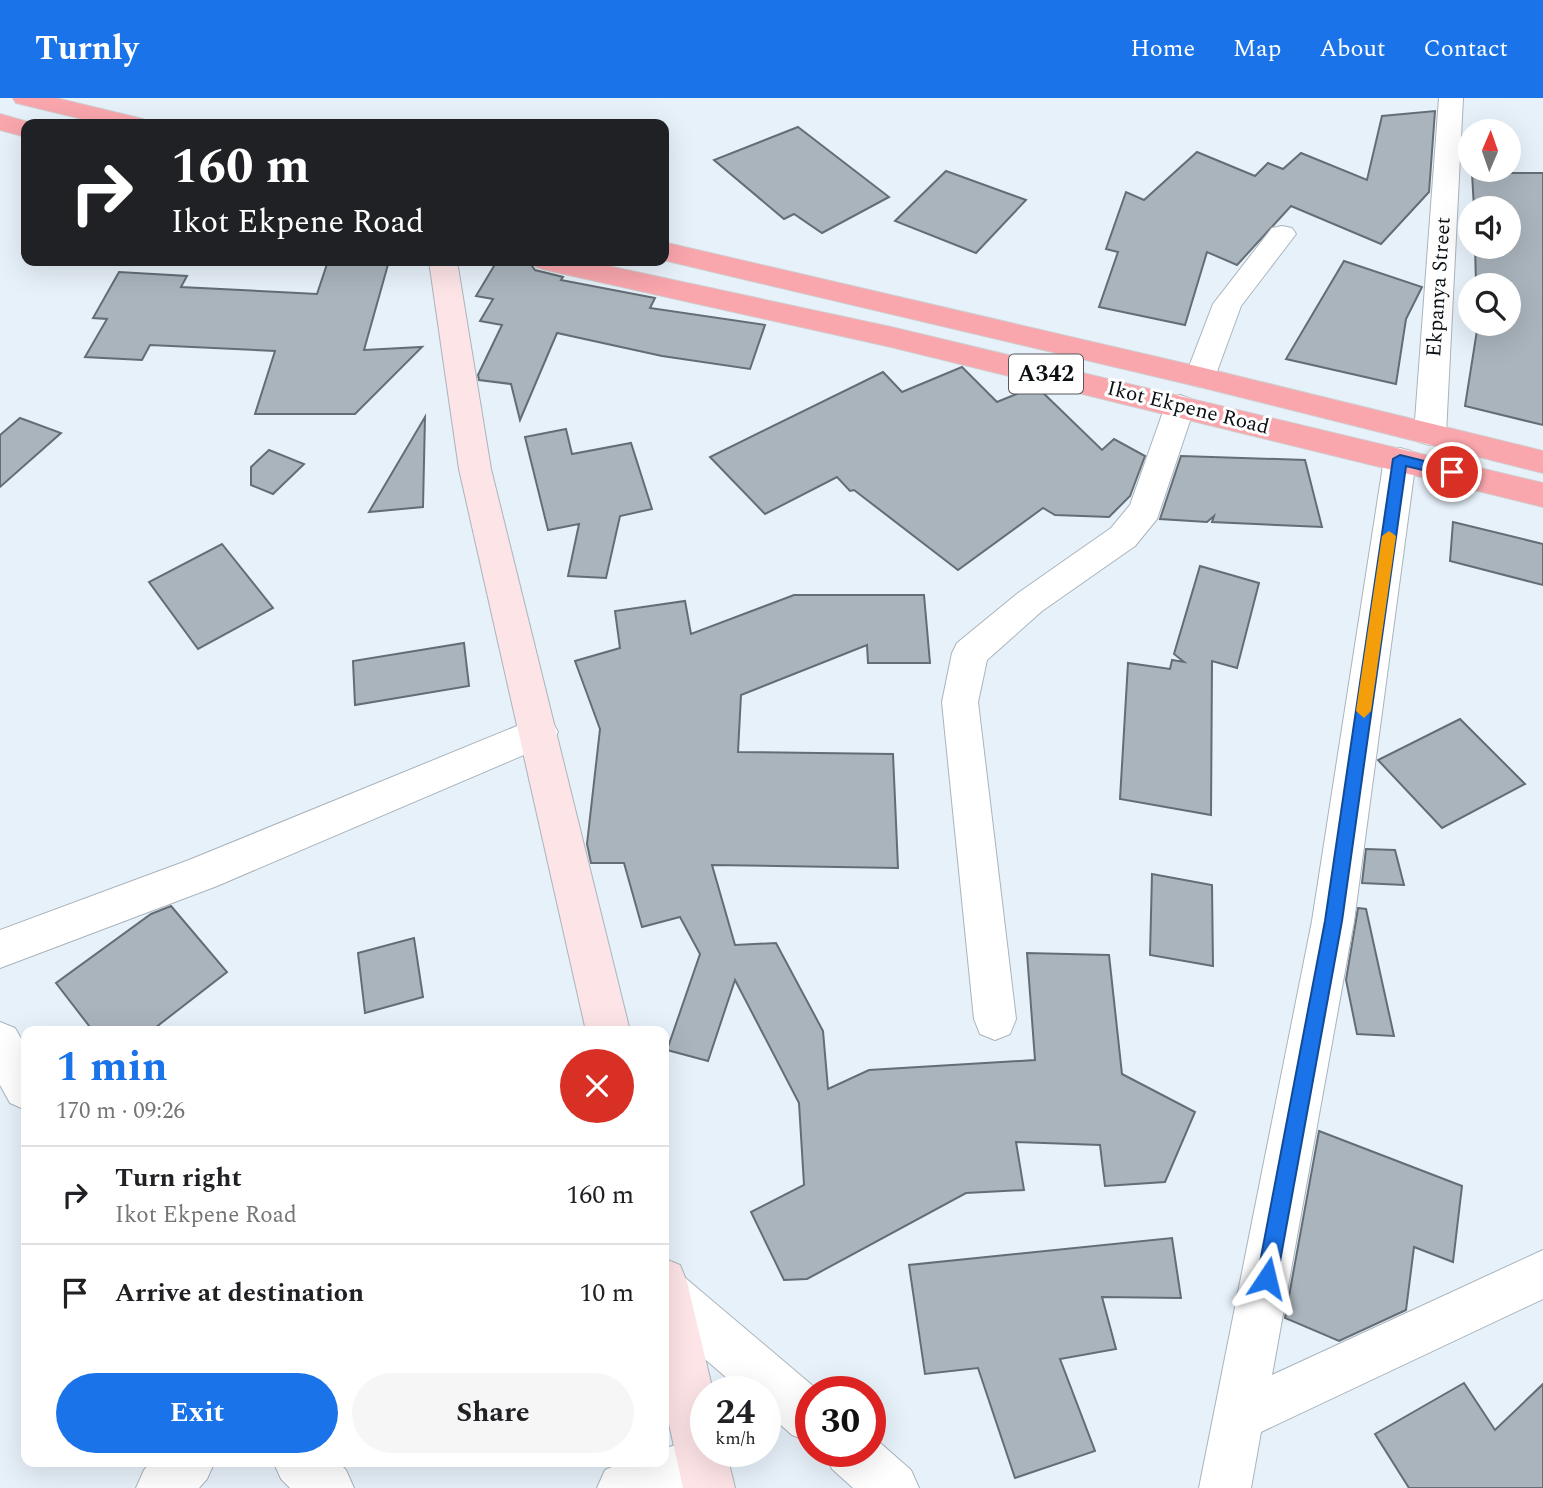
<!DOCTYPE html>
<html lang="en">
<head>
<meta charset="utf-8">
<style>
	body { margin:0; font-family:Spectral,serif; background:#f6f6f6; color:#202124; height:100vh; display:flex; flex-direction:column; font-size:26px; white-space:nowrap }
	* { box-sizing:border-box; margin:0 }
	p { font-size:23px; color:#757577 }
	.icon { flex:none; width:38px; height:38px; fill:none; stroke:currentColor; stroke-width:2; stroke-linecap:round; stroke-linejoin:round }
	.map { position:relative; flex:1; overflow:hidden }
	.drawer { position:absolute; left:21px; top:928px; width:648px; height:441px; display:flex; flex-direction:column; background:#fff; border-radius:14px; box-shadow:0 7px 28px #0002 }
	.drawer>* { flex:none }
	.banner { position:absolute; left:21px; top:21px; width:648px; height:147px; border-radius:14px; box-shadow:0 7px 28px #0002; background:#202124; color:#fff; overflow:hidden }
	.needle { width:46px; rotate:2deg }
	.buttons { position:absolute; left:1458px; top:21px; display:grid; gap:14px }
	.buttons a { display:grid; place-items:center; width:63px; height:63px; border-radius:50%; background:#fff; box-shadow:0 7px 28px #0002; font-size:35px }
	.speed { position:absolute; left:690px; top:1278px; display:flex; gap:14px; font-size:35px; font-weight:700; text-align:center }
	.speed>* { display:grid; place-content:center; width:91px; height:91px; border-radius:50%; background:#fff; box-shadow:0 7px 28px #0002; line-height:1 }
	.speed small { font-size:18px; font-weight:400 }
	.speed .limit { border:10px solid #d22; background:#fff; color:#111 }
	.pin { position:absolute; display:grid; place-items:center; width:60px; height:60px; color:#fff; margin:-30px; border:4px solid #fff; border-radius:50%; box-shadow:0 2px 7px #0007 }
	.me { position:absolute; width:77px; margin:-38px; rotate:10deg; stroke-linejoin:round; filter:drop-shadow(0 0 5px #0008) }
	.turn { display:flex; align-items:center; gap:24px; height:147px; padding:0 35px; font-size:32px }
	.turn .icon { width:91px; height:91px; stroke-width:2.5 }
	.turn b { display:block; font-size:49px; line-height:60px }
	.round { display:grid; place-items:center; flex:none; width:74px; height:74px; border-radius:37px; background:#f6f6f6 }
	.headline { display:flex; align-items:center; justify-content:space-between; height:119px; padding:0 35px }
	h1 { font-size:42px; font-weight:700; line-height:52px; color:#1a73e8 }
	.action { display:flex; gap:14px; margin-top:auto; padding:14px 35px }
	.action a { flex:1; height:80px; border-radius:42px; background:#1a73e8; color:#fff; font-size:28px; font-weight:700; line-height:80px; text-align:center }
	.action a+a { background:#f6f6f6; color:#202124 }
	ul { padding:0; list-style:none }
	li { display:flex; align-items:center; gap:21px; height:98px; padding:0 35px; border-top:2px solid #e0e0e0 }
	li div { flex:1 }
	li b { display:block; font-size:26px }
	li em { font-style:normal }
	header { display:flex; align-items:center; gap:42px; box-sizing:border-box; height:98px; padding:0 35px; background:#1a73e8; color:#fff }
	header strong { font-size:33px }
	nav { display:flex; gap:38px; margin-inline-start:auto; font-size:24px }
	.map>svg:first-child { display:block }
	.building { fill:#aab4bc; stroke:#646d75; stroke-width:2 }
	.lines { fill:none; stroke-linecap:round; stroke-linejoin:round }
	.street-casing { stroke:#aab4bc; stroke-width:2 }
	.secondary-casing { stroke:#aab4bc; stroke-width:2 }
	.highway-casing { stroke:#cfcfd0; stroke-width:2 }
	.street { fill:#fff; fill-rule:evenodd }
	.secondary { fill:#fde4e6; fill-rule:evenodd }
	.highway { fill:#f9a6ad; fill-rule:evenodd }
	.route { fill:#1a73e8; stroke:#114b97; stroke-width:2 }
	.slow { fill:#f59e0b }
	.labels { text-anchor:middle; dominant-baseline:central; stroke-width:6; stroke-linejoin:round; paint-order:stroke }
	.far-street-label { font-size:21px; fill:#0d1114; stroke:#fff }
	.shield { fill:#fff; stroke:#56585a; stroke-width:2 }
	.shield-label { font-size:23px; font-weight:bold; fill:#0d1114 }
</style>
</head>
<body>
<header>
<strong>Turnly</strong>
<nav><a>Home</a><a>Map</a><a>About</a><a>Contact</a></nav>
</header>
<div class="map">
<svg width="1543" height="1390" viewBox="0 0 1543 1390">
	<rect width="100%" height="100%" fill="#e7f1fa"/>
	<!-- building -->
	<g class="building">
		<path d="M1435 13 1429 94 1381 146 1291 108 1237 167 1207 154 1185 227 1099 209 1118 154 1106 151 1126 94 1144 102 1197 54 1255 78 1268 65 1283 71 1301 55 1367 82 1382 18Z"/>
		<path d="M798 29 889 99 822 135 794 116 784 121 714 62Z"/>
		<path d="M946 73 1026 102 976 155 895 123Z"/>
		<path d="M1472 75H1543V327L1465 308 1478 226H1508V187L1476 185 1475 149H1508V110H1474Z"/>
		<path d="M328 163H389L364 252 422 249 355 316H255L275 253 150 247 142 262 85 259 107 221 93 220 119 174 187 178 181 189 317 196Z"/>
		<path d="M497 163 530 165 535 172 563 179 561 182 655 200 650 210 765 227 750 271 662 258 557 235 520 322 511 286 479 282 478 277 502 227 480 223 493 201 476 198Z"/>
		<path d="M1344 163 1422 189 1406 221 1396 286 1286 261Z"/>
		<path d="M962 269 997 304 1036 288 1102 352 1114 341 1145 358 1130 398 1109 419 1055 417 1043 410 958 472 854 392 850 393 837 379 765 416 710 359 883 274 902 294Z"/>
		<path d="M425 319 423 409 369 414Z"/>
		<path d="M20 320 61 335 0 389V337Z"/>
		<path d="M566 331 572 356 631 345 652 411 620 418 606 480 568 478 579 426 548 432 525 339Z"/>
		<path d="M269 352 304 366 273 396 251 387V369Z"/>
		<path d="M1181 358 1305 362 1322 429 1212 424 1214 418 1207 424 1160 421Z"/>
		<path d="M1453 424 1543 446V487L1450 463Z"/>
		<path d="M222 446 273 510 198 551 149 484Z"/>
		<path d="M1200 468 1259 485 1237 570 1212 563 1211 717 1120 701 1128 565 1170 571 1172 562 1184 564 1174 556Z"/>
		<path d="M794 497H924L930 565H868L867 547 741 597 738 654 893 656 898 770 712 767 735 847 776 845 823 933 828 991 869 972 1035 962 1027 855 1109 857 1122 976 1195 1014 1165 1084 1105 1088 1100 1047 1016 1044 1024 1092 966 1095 807 1181 784 1182 751 1114 804 1087 799 1005 735 882 708 963 667 952 700 856 680 819 642 829 624 765H591L587 746 600 631 575 563 620 550 615 513 685 503 691 536Z"/>
		<path d="M464 545 469 588 355 607 353 563Z"/>
		<path d="M1460 621 1525 686 1442 730 1378 662Z"/>
		<path d="M1366 751 1395 752 1404 787 1362 785Z"/>
		<path d="M1152 776 1212 787 1213 868 1150 857Z"/>
		<path d="M171 808 227 874 151 933H93L56 885 151 816Z"/>
		<path d="M1358 810 1366 811 1394 938 1357 936 1346 882Z"/>
		<path d="M414 840 423 899 365 915 358 855Z"/>
		<path d="M1319 1033 1462 1088 1453 1164 1414 1149 1406 1212 1339 1243 1285 1220Z"/>
		<path d="M1172 1140 1181 1200 1102 1199 1116 1251 1060 1261 1095 1353 1015 1380 978 1270 925 1276 909 1167Z"/>
		<path d="M1464 1285 1495 1332 1543 1286V1390H1409L1375 1336Z"/>
	</g>
	<g class="lines">
		<!-- street casing -->
		<g class="street-casing">
			<g id="street">
				<path d="M1439 0H1463L1446 336 1441 344 1430 347 1419 344 1414 336Z"/>
				<path d="M1282 128 1292 130 1296 136 1241 208 1215 279 1211 286 1200 289 1189 286 1185 279 1213 206 1272 130Z"/>
				<path d="M1180 297 1191 301 1195 308 1157 421 1135 448 1042 513 987 562 978 604 1016 921 1010 936 995 942 980 936 974 921 942 604 952 555 957 545 1018 495 1111 430 1130 407 1165 308 1169 301Z"/>
				<path d="M1400 350 1411 353 1416 361 1354 823 1272 1277 1543 1152V1201L1261 1334 1251 1390H1199L1312 823 1384 361 1389 353Z"/>
				<path d="M539 619 552 623 558 634 552 645 217 788 0 870V832L189 762Z"/>
				<path d="M0 924 15 930 26 949V1012L10 1005 0 987Z"/>
				<path d="M666 1171 683 1178 819 1293H810V1344L792 1337 765 1313V1293H742L663 1225V1172Z"/>
				<path d="M870 1336 911 1372 919 1390H853L832 1371 824 1353H870Z"/>
				<path d="M704 1338 705 1353H725L730 1364 722 1382 704 1390H597L605 1372 625 1363H663V1351Z"/>
				<path d="M152 1363H215L207 1381 199 1390H136L144 1372Z"/>
				<path d="M273 1363H337L346 1372 354 1390H290L281 1381Z"/>
			</g>
		</g>
		<!-- secondary casing -->
		<g class="secondary-casing">
			<g id="secondary">
				<path d="M429 163H457L491 371 630 933H586L459 371Z"/>
				<path d="M663 1160 680 1167 687 1184 713 1293H705V1353H726L735 1390H683L663 1298Z"/>
			</g>
		</g>
		<!-- highway casing -->
		<g class="highway-casing">
			<g id="highway">
				<path d="M13 0H56L143 21 147 26H103L16 5Z"/>
				<path d="M0 16 35 26H26V39L0 32Z"/>
				<path d="M663 144 1200 269 1543 353V375L1200 289 663 162Z"/>
				<path d="M532 163H585L891 229 1543 385V409L891 249 546 172 536 169Z"/>
			</g>
		</g>
		<!-- street -->
		<use href="#street" class="street"/>
		<!-- secondary -->
		<use href="#secondary" class="secondary"/>
		<!-- highway -->
		<use href="#highway" class="highway"/>
	</g>
	<!-- route -->
	<path class="route" d="M1400 357 1457 371 1459 374 1452 379 1406 368 1342 823 1277 1180 1274 1187 1267 1189 1260 1187 1257 1180 1325 823 1393 361Z"/>
	<!-- slow -->
	<path class="slow" d="M1389 433 1396 438 1371 613 1364 620 1356 613 1382 438Z"/>
	<g class="labels">
		<!-- far-street labels -->
		<g class="far-street-label">
			<text transform="translate(1439 189) rotate(-86)">Ekpanya Street</text>
			<text transform="translate(1188 310) rotate(14)">Ikot Ekpene Road</text>
		</g>
		<!-- shield labels -->
		<rect class="shield" x="1009" y="256.5" width="74" height="39" rx="5"/>
		<g class="shield-label">
			<text x="1046" y="276">A342</text>
		</g>
	</g>
</svg>
<div class="buttons">
<a><svg class="needle" viewBox="-14 -14 28 28"><path d="M0-13l5 13h-10z" fill="#e53935"/><path d="M0 13l5-13h-10z" fill="#757577"/></svg></a>
<a><svg class="icon" aria-label="sound" viewBox="0 0 24 24"><path d="M4 9h4l5-4v14l-5-4H4zM17 9q2 3 0 6"/></svg></a>
<a><svg class="icon" aria-label="search" viewBox="0 0 24 24"><circle cx="10" cy="10" r="6"/><path d="M15 15l6 6"/></svg></a>
</div>
<div class="speed"><div>24<small>km/h</small></div><div class="limit">30</div></div>
<div class="pin" style="left:1452px;top:374px;background:#d93025"><svg class="icon" aria-label="arrive" viewBox="0 0 24 24"><path d="M6 21V4h12l-3 4 3 4H6"/></svg></div>
<svg class="me" style="left:1267px;top:1180px" viewBox="-20 -20 40 40"><path d="M0-17L14 15 0 8-14 15z" fill="#1a73e8" stroke="#fff" stroke-width="4"/></svg>
<div class="banner">
<div class="turn"><svg class="icon" aria-label="right" viewBox="0 0 24 24"><path d="M7 20v-9h11M14 6l5 5-5 5"/></svg><div><b>160 m</b>Ikot Ekpene Road</div></div>
</div>
<section class="drawer">
<div class="headline"><div><h1>1 min</h1><p>170 m · 09:26</p></div><a class="round" style="background:#d93025;color:#fff"><svg class="icon" aria-label="close" viewBox="0 0 24 24"><path d="M6 6l12 12M18 6L6 18"/></svg></a></div>
<ul>
<li><svg class="icon" aria-label="right" viewBox="0 0 24 24"><path d="M7 20v-9h11M14 6l5 5-5 5"/></svg><div><b>Turn right</b><p>Ikot Ekpene Road</p></div><em>160 m</em></li>
<li><svg class="icon" aria-label="arrive" viewBox="0 0 24 24"><path d="M6 21V4h12l-3 4 3 4H6"/></svg><div><b>Arrive at destination</b></div><em>10 m</em></li>
</ul>
<div class="action"><a>Exit</a><a>Share</a></div>
</section>
</div>
</body>
</html>
